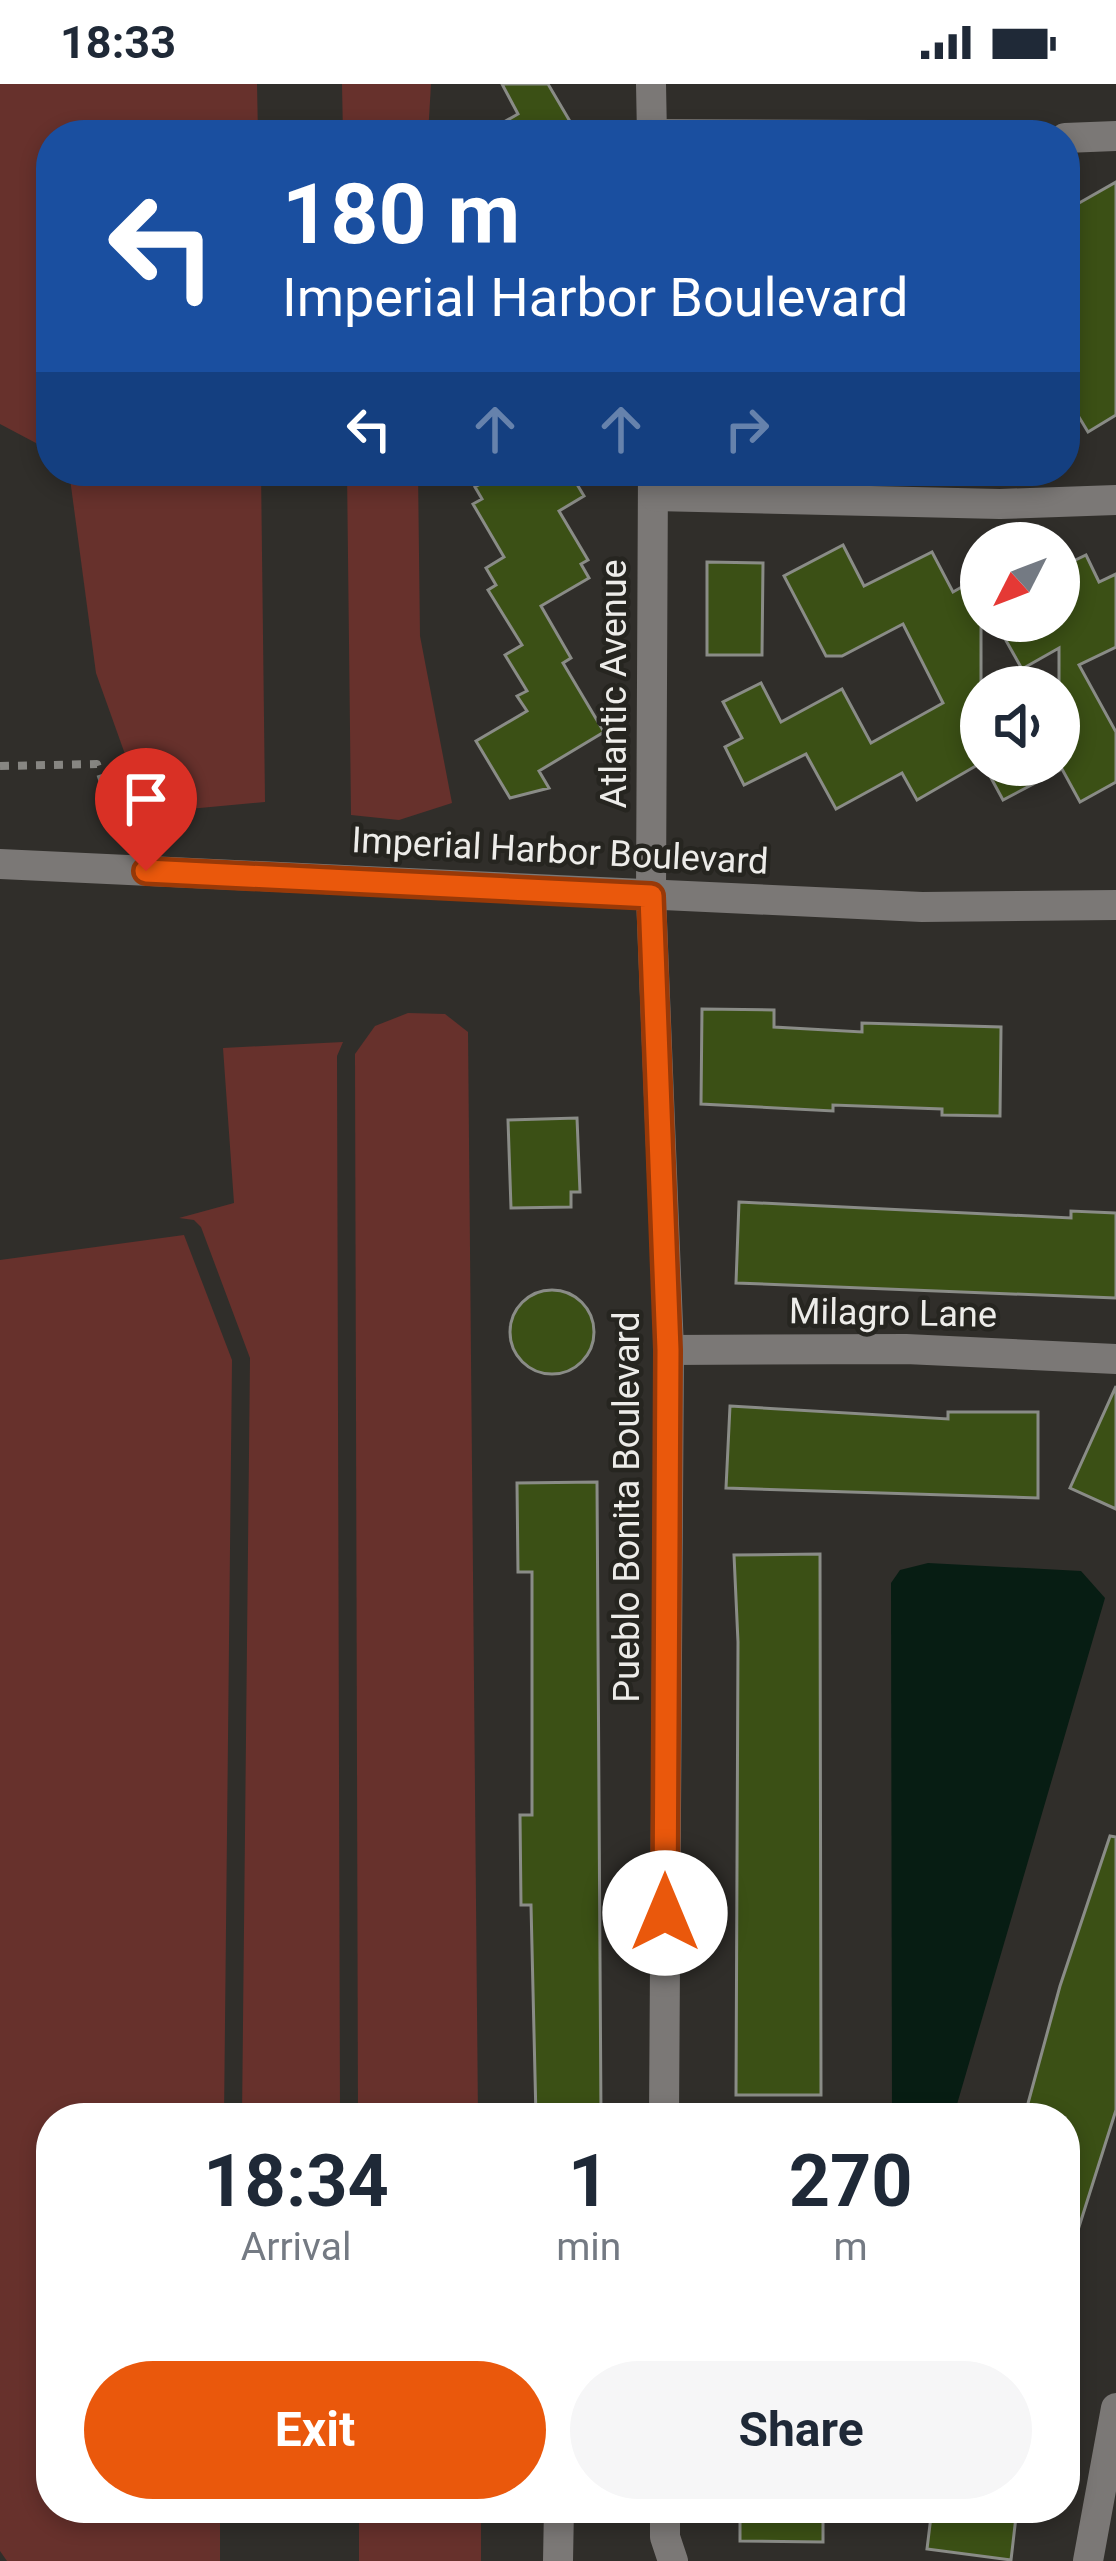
<!DOCTYPE html>
<html lang="en">
<head>
<meta charset="utf-8">
<style>
	body { margin:0; font-family:Roboto,sans-serif; background:#f6f6f7; color:#1f2937; height:100vh; display:flex; flex-direction:column; font-size:45px; white-space:nowrap }
	* { box-sizing:border-box; margin:0 }
	p { font-size:39px; color:#747a83 }
	.icon { flex:none; width:66px; height:66px; fill:none; stroke:currentColor; stroke-width:2; stroke-linecap:round; stroke-linejoin:round }
	.map { position:relative; flex:1; overflow:hidden }
	.panel { position:absolute; left:36px; top:2019px; width:1044px; height:420px; display:flex; flex-direction:column; background:#fff; border-radius:48px; box-shadow:0 6px 18px #0003 }
	.panel>* { flex:none }
	.guide { position:absolute; left:36px; top:36px; width:1044px; height:366px; border-radius:48px; box-shadow:0 6px 18px #0003; background:#1a4fa0; color:#fff; overflow:hidden }
	.needle { width:78px; rotate:228deg }
	.buttons { position:absolute; left:960px; top:438px; display:grid; gap:24px }
	.buttons a { display:grid; place-items:center; width:120px; height:120px; border-radius:50%; background:#fff; box-shadow:0 6px 18px #0003; font-size:60px }
	.pin { position:absolute; display:grid; place-items:center; width:102px; height:102px; color:#fff; margin:-123px -51px; border-radius:50% 50% 50% 0; rotate:-45deg; box-shadow:0 0 12px #0007 }
	.pin .icon { rotate:45deg }
	.me { position:absolute; width:132px; margin:-66px; rotate:0deg; stroke-linejoin:round; filter:drop-shadow(0 0 9px #0008) }
	.turn { display:flex; align-items:center; gap:42px; height:252px; padding:0 48px; font-size:54px }
	.turn .icon { width:156px; height:156px; stroke-width:2.5 }
	.turn b { display:block; font-size:84px; line-height:102px }
	.lanes { display:flex; align-items:center; height:114px; padding:0 48px; background:#0003; justify-content:center; gap:60px; direction:ltr }
	.lanes .off { opacity:.35 }
	.eta { display:flex; justify-content:space-evenly; align-items:center; height:204px; text-align:center }
	.eta b { font-size:72px; font-weight:700; line-height:84px }
	.cta { display:flex; gap:24px; margin-top:auto; padding:24px 48px }
	.cta a { flex:1; height:138px; border-radius:72px; background:#ea580c; color:#fff; font-size:48px; font-weight:700; line-height:138px; text-align:center }
	.cta a+a { background:#f6f6f7; color:#1f2937 }
	.status { display:flex; justify-content:space-between; align-items:center; height:84px; padding:0 60px; background:#fff; direction:ltr }
	.status svg { height:33px; fill:currentColor }
	.map>svg:first-child { display:block }
	.green { fill:#67312c }
	.water { fill:#071d13 }
	.building { fill:#3b5015; stroke:#8a8c87; stroke-width:3 }
	.lines { fill:none; stroke-linecap:round; stroke-linejoin:round }
	.path { stroke:#878682; stroke-width:8; stroke-dasharray:9 9; stroke-linecap:butt }
	.minor { stroke:#7b7876; stroke-width:30 }
	.route-casing { stroke:#983908; stroke-width:30 }
	.route { stroke:#ea580c; stroke-width:21 }
	.labels { text-anchor:middle; dominant-baseline:central; stroke-width:9; stroke-linejoin:round; paint-order:stroke }
	.street-label { font-size:36px; fill:#edece9; stroke:#262520 }
</style>
</head>
<body>
<div class="status"><b>18:33</b><svg viewBox="0 0 49 12"><path d="M0 12V9h3v3zM5 12V6h3v6zM10 12V3h3v9zM15 12V0h3v12zM26 1h20v11H26zM47 4h2v5h-2z"/></svg></div>
<div class="map">
<svg width="1116" height="2477" viewBox="0 0 1116 2477">
	<rect width="100%" height="100%" fill="#302e2a"/>
	<!-- green -->
	<g class="green">
		<path d="M0 0H257L258 51H51V367L0 340Z"/>
		<path d="M342 0H431L428 51H343Z"/>
		<path d="M69 387H261L265 718 146 729 96 589Z"/>
		<path d="M347 387H418L420 552 452 719 399 736 351 731Z"/>
		<path d="M408 929 445 930 468 948 478 2034H358L355 970 375 942Z"/>
		<path d="M343 958 337 972 340 2034H242L250 1274 201 1143 194 1136 179 1134 234 1119 223 964Z"/>
		<path d="M184 1151 232 1276 224 2034H51V2424H220V2477H7L0 2467V1176Z"/>
		<rect x="359" y="2424" width="122" height="53"/>
	</g>
	<!-- water -->
	<path class="water" d="M928 1479 1081 1487 1105 1514 953 2034H892L891 1499 900 1486Z"/>
	<!-- building -->
	<g class="building">
		<path d="M502 0H548L578 51H481L518 30Z"/>
		<path d="M1116 98V331L1088 348 1065 310 1076 298 1065 279V127Z"/>
		<path d="M503 387H569L584 412 559 427 588 476 581 480 589 494 541 522 571 574 563 579 604 648 539 687 549 704 510 714 476 657 527 627 517 612 527 607 505 571 522 561 488 506 496 501 486 484 504 473 473 420 482 415 475 403Z"/>
		<path d="M843 461 864 502 932 468 953 508 981 492V679L917 716 902 689 836 725 806 670 744 701 725 663 742 654 723 618 761 599 781 638 842 605 871 659 943 619 903 540 842 572H826L784 492Z"/>
		<path d="M1086 471 1099 498 1116 490V563L1079 581 1116 648V698L1080 718 1062 685 1003 716 984 681H1059V564L1022 585 995 537H1059V484Z"/>
		<path d="M707 478 763 479 762 571H707Z"/>
		<path d="M702 925 774 926V943L862 948V939L1001 943 1000 1032 942 1031V1025L833 1021V1027L701 1020Z"/>
		<path d="M577 1034 580 1108H571V1123L511 1124 508 1036Z"/>
		<path d="M739 1118 1071 1134V1127L1116 1129V1214L736 1199Z"/>
		<circle cx="552" cy="1248" r="42"/>
		<path d="M1116 1302V1425L1070 1404Z"/>
		<path d="M730 1322 948 1335V1328H1038V1414L726 1404Z"/>
		<path d="M597 1398 601 2034H536L531 1821H521L520 1731H532V1488H518L517 1399Z"/>
		<path d="M820 1470 821 2011H736L738 1558 734 1471Z"/>
		<path d="M1110 1752 1116 1753V2026L1072 2165 1065 2164V2034H1024L1060 1902Z"/>
		<path d="M740 2424H823V2458L740 2457Z"/>
		<path d="M932 2424H1017L1011 2476 927 2465Z"/>
	</g>
	<g class="lines">
		<!-- path -->
		<path class="path" d="M0 682 97 680 121 753"/>
		<!-- minor -->
		<g class="minor">
			<path d="M651 0 652 51"/>
			<path d="M652 50 873 51"/>
			<path d="M1065 54 1116 52"/>
			<path d="M653 387 651 812 669 1266 664 2034"/>
			<path d="M654 412 1000 420 1116 416"/>
			<path d="M0 780 922 823 1116 821"/>
			<path d="M669 1266 906 1265 1116 1275"/>
			<path d="M665 2424V2453L673 2477"/>
			<path d="M558 2477 559 2424"/>
			<path d="M1088 2477 1116 2324"/>
		</g>
	</g>
	<g class="lines">
		<!-- route casing -->
		<g class="route-casing">
			<path id="route" d="M146 787 651 812 668 1266 665 1829"/>
		</g>
		<!-- route -->
		<use href="#route" class="route"/>
	</g>
	<g class="labels">
		<!-- street labels -->
		<g class="street-label">
			<text transform="translate(614 600) rotate(-90)">Atlantic Avenue</text>
			<text transform="translate(560 767) rotate(3)">Imperial Harbor Boulevard</text>
			<text transform="translate(893 1229) rotate(1)">Milagro Lane</text>
			<text transform="translate(627 1423) rotate(-90)">Pueblo Bonita Boulevard</text>
		</g>
	</g>
</svg>
<div class="buttons">
<a><svg class="needle" viewBox="-14 -14 28 28"><path d="M0-13l5 13h-10z" fill="#e53935"/><path d="M0 13l5-13h-10z" fill="#747a83"/></svg></a>
<a><svg class="icon" aria-label="sound" viewBox="0 0 24 24"><path d="M4 9h4l5-4v14l-5-4H4zM17 9q2 3 0 6"/></svg></a>
</div>
<div class="pin" style="left:146px;top:787px;background:#d93025"><svg class="icon" aria-label="arrive" viewBox="0 0 24 24"><path d="M6 21V4h12l-3 4 3 4H6"/></svg></div>
<svg class="me" style="left:665px;top:1829px" viewBox="-20 -20 40 40"><circle r="19" fill="#fff"/><path d="M0-13L10 11 0 6-10 11z" fill="#ea580c"/></svg>
<div class="guide">
<div class="turn"><svg class="icon" aria-label="left" viewBox="0 0 24 24"><path d="M17 20v-9H6M10 6l-5 5 5 5"/></svg><div><b>180 m</b>Imperial Harbor Boulevard</div></div>
<div class="lanes"><svg class="icon" aria-label="left" viewBox="0 0 24 24"><path d="M17 20v-9H6M10 6l-5 5 5 5"/></svg><svg class="icon off" aria-label="ahead" viewBox="0 0 24 24"><path d="M12 20V5M6 11l6-6 6 6"/></svg><svg class="icon off" aria-label="ahead" viewBox="0 0 24 24"><path d="M12 20V5M6 11l6-6 6 6"/></svg><svg class="icon off" aria-label="right" viewBox="0 0 24 24"><path d="M7 20v-9h11M14 6l5 5-5 5"/></svg></div>
</div>
<section class="panel">
<div class="eta">
<div><b>18:34</b><p>Arrival</p></div>
<div><b>1</b><p>min</p></div>
<div><b>270</b><p>m</p></div>
</div>
<div class="cta"><a>Exit</a><a>Share</a></div>
</section>
</div>
</body>
</html>
